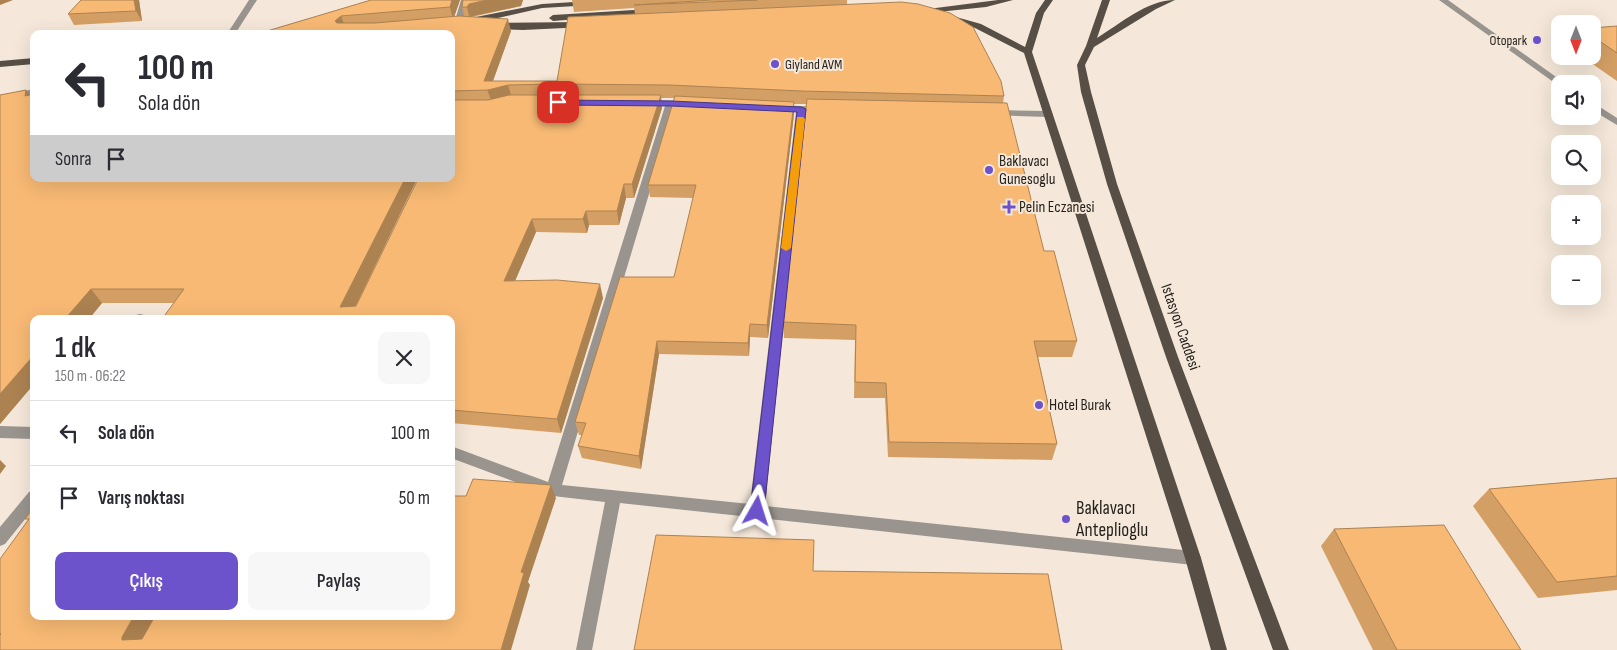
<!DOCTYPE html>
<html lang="tr">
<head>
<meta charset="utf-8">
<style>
	body { margin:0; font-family:"Sofia Sans Condensed",sans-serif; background:#f7f7f7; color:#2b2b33; height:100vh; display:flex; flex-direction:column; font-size:19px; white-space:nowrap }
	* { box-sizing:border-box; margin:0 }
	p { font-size:16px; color:#7c7c81 }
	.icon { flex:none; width:28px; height:28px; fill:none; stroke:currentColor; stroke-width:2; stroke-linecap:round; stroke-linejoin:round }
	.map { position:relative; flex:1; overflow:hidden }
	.details { position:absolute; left:30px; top:315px; width:425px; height:305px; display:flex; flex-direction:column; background:#fff; border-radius:10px; box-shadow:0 5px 20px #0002 }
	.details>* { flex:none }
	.hud { position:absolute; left:30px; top:30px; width:425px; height:152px; border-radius:10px; box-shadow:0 5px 20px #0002; background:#fff; color:#2b2b33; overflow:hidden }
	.needle { width:32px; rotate:180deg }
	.tools { position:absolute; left:1551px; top:15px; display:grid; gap:10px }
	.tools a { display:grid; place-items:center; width:50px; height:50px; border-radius:10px; background:#fff; box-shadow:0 5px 20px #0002; font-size:25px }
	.pin { position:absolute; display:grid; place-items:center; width:42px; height:42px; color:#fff; margin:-21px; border-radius:10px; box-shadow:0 2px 8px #0006 }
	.me { position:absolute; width:55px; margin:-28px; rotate:6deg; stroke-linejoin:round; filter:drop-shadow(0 0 4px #0008) }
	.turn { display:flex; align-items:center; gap:18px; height:105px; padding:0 25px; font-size:22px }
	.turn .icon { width:65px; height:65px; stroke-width:2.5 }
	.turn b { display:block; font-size:35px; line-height:42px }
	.then { display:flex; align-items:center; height:48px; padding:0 25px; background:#0003; gap:10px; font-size:19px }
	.round { display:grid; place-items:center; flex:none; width:52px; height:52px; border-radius:10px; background:#f7f7f7 }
	.head { display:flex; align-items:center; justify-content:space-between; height:85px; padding:0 25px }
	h1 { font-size:30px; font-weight:600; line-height:38px }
	.button { display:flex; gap:10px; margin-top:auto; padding:10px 25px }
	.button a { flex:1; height:58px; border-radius:10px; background:#6c52cb; color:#fff; font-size:20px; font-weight:600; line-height:58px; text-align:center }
	.button a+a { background:#f7f7f7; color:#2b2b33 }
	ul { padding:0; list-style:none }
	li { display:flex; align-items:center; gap:15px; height:65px; padding:0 25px; border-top:1px solid #e1e1e2 }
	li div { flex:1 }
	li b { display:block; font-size:19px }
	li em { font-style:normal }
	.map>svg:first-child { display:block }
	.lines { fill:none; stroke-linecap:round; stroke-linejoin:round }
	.service { fill:#99948e; fill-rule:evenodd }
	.minor { fill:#99948e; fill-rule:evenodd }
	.tertiary { fill:#99948e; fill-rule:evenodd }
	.primary { fill:#574e45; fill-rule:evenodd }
	.wall { fill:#d49f64 }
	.shaded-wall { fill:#ad8251 }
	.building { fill:#f7b974; stroke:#ad8251 }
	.route { fill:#6c52cb; stroke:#463584 }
	.slow { fill:#f59e0b }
	.poi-dot { fill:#6c52cb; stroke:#f5e8da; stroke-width:2 }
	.labels { text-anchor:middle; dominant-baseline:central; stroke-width:4; stroke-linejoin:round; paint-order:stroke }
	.far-poi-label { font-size:14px; fill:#231f1a; stroke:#f5e8da; text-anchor:end }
	.poi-label { font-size:16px; fill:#231f1a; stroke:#f5e8da; text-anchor:start }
	.street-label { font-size:16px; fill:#231f1a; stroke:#f5e8da }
	.near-poi-label { font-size:19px; fill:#231f1a; stroke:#f5e8da; text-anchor:start }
</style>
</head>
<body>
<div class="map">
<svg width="1617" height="650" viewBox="0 0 1617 650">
	<rect width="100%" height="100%" fill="#f5e8da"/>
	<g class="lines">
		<!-- service -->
		<g class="service">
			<path d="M140 314 144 315 146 319H134L136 315Z"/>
			<path d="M34 490V508L5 544 0 546V527L29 492Z"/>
		</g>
		<!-- minor -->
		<g class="minor">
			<path d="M249 0H257L235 34H227Z"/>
			<path d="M461 0H469L462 24 458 27 454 24Z"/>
			<path d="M1439 0H1448L1566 84H1560L1559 86Z"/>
			<path d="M646 100 688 101 693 104 688 107H675L562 485 750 504 796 112 778 111 773 108 778 105 823 107 826 108V112H805L765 506 1193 551 1199 553 1201 558 1199 563 1193 565 620 503 592 650H576L605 502 553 496 451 458V446L548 482 665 106 643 105 641 103Z"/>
			<path d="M1592 102 1617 118V125L1592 110Z"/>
			<path d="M993 110 1048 111 1053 114 1048 117 990 115 988 113Z"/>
			<path d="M0 426 34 427V439L0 438Z"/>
		</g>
		<!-- tertiary -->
		<path class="tertiary" d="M34 89V95L0 102V96Z"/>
		<!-- primary -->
		<g class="primary">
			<path d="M998 0H1013L986 7 928 13 924 11 928 9Z"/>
			<path d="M1045 0H1053L1044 13 1032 52 1201 558 1227 650H1211L1185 558 1024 53 975 28 945 17 949 15 981 24 1025 47 1036 13Z"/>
			<path d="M1102 0H1110L1097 38C1120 24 1147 0 1175 0L1156 9 1094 47 1085 65 1091 92 1117 184 1178 357 1289 650H1273L1166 357 1107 184 1081 92 1077 65 1086 46Z"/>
			<path d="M590 1H593V5L542 8 471 24 467 21 471 18 542 4Z"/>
			<path d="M650 9H653V13L553 21 549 18 553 15Z"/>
			<path d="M583 22 587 25 586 27 523 30 493 29 489 26 493 23Z"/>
			<path d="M34 58V64L0 67V61Z"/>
		</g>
	</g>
	<!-- wall -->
	<g class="wall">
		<path d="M81 0H139L142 21 74 25 68 14Z"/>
		<path d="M371 0H460L454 17 464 16 462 7 463 0H523L521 6 472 17 511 31 493 81H557L635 14 634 8 574 12 572 0H847V5L1004 96 1003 103 1044 251 1077 341 1072 357H1038L1057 444 1052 460 888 457 885 398H854L855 340 784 338 783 322 806 104H794V114L768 338 750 337 749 356 659 354 641 469 582 458 578 446 582 435H579L575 422 674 277 693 198 650 197 648 185 674 98H661L662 108 634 198H626L619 225H589L587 233 536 232 515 281 603 298 561 433 451 423V319L174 303H102L0 424V95L26 90 29 95 34 179H417L356 306 451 179V34H257Z"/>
		<path d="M1617 26V81L1581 56H1592V28Z"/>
		<path d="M1617 478V590L1538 598 1473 506 1489 489Z"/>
		<path d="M1334 529 1521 650H1373L1321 546Z"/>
	</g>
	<!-- shaded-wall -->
	<g class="shaded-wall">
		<path d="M0 0H13L0 5Z"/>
		<path d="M134 0H139L142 21 136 11Z"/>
		<path d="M452 0H460L453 20 450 7Z"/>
		<path d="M487 0H523L521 6 473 16 470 20 467 7 469 4Z"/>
		<path d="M341 16 346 29 340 34 335 21Z"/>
		<path d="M508 19 511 31 490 89 508 85 512 98 492 103 484 81Z"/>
		<path d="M26 90 34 101 25 96Z"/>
		<path d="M661 95 662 108 634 198 632 184Z"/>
		<path d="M794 102V114L768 338 767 325Z"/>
		<path d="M405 179H417L349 319 340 307Z"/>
		<path d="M624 184 626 198 619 225 617 211Z"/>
		<path d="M586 211 589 225 587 233 583 219Z"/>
		<path d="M532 219 536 232 509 295 504 281Z"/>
		<path d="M600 284 603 298 561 433 557 419Z"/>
		<path d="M91 289 102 303 89 319H65Z"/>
		<path d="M750 324V337L749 356 748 343Z"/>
		<path d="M657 341 659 354 641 469 639 456Z"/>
		<path d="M34 355V384L0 424V394Z"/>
		<path d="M0 460 6 466 0 474Z"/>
		<path d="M551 485 556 498 528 582 530 585 511 650H501L521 572Z"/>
		<path d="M134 616H156L136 649 122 640V637Z"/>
	</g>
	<!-- building -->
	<g class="building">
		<path d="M81 0H134L136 11 68 14Z"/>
		<path d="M371 0H452L450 7 341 16 335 21 337 23H375L459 16 508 19 484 81H557L568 17 901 2 918 4 950 13 973 27 1001 81 1004 96 801 91 669 85 555 84 508 85 488 90 451 91V34H257Z"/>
		<path d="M463 0H487L469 4 467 7H462Z"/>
		<path d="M712 0H757L634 5Z"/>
		<path d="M1617 26V53L1592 36V28Z"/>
		<path d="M26 90 25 96 34 94V179H405L340 307 356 306 418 179H451V100H488L509 95H661L632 184H624L617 211H586L583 219H532L504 281 557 280 600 284 557 419 451 410V319H162L184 289H91L65 319H34V355L0 394V95Z"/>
		<path d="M675 96 794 102 767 325 750 324 748 343 657 341 639 456 578 446 586 423 575 422 620 277H674L696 185H648Z"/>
		<path d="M807 99 1007 103 1044 251H1054L1077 341H1034L1057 444 889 442 886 383 855 382 856 325 783 322Z"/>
		<path d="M1617 478V576L1557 582 1489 489Z"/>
		<path d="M473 479 551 485 521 572 524 573 501 650H0V635L1 634 0 633V559L29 519H25L34 507V616H134L122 637V640L142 639 155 616H451V496H466Z"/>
		<path d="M1444 525 1521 650H1397L1334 529Z"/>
		<path d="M656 535 814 540 813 571 1048 574 1062 650H634Z"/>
	</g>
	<!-- route -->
	<path class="route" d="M555 100 671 101 801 107 806 109 764 511 762 515 757 517 752 515 750 511 797 112 671 106 558 105 555 104Z"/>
	<!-- slow -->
	<path class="slow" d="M797 117H803L805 119 791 248 786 251 781 248Z"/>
	<!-- markers -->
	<g class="poi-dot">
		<circle cx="1537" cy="40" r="5"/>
		<circle cx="775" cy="64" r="5"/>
		<circle cx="989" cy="170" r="5"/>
		<path d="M1006.5 199.5h5v5h5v5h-5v5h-5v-5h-5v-5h5z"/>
		<circle cx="1039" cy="405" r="5"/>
		<circle cx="1066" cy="519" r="5"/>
	</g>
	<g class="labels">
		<!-- far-poi labels -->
		<g class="far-poi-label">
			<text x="1527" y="40">Otopark</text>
			<text x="785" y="64" text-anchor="start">Giyland AVM</text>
		</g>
		<!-- poi labels -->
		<g class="poi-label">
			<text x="999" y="161">Baklavacı<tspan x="999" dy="18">Gunesoglu</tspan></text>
			<text x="1019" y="207">Pelin Eczanesi</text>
			<text x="1049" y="405">Hotel Burak</text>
		</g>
		<!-- street labels -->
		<g class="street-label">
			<text transform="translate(1180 327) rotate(71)">Istasyon Caddesi</text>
		</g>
		<!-- near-poi labels -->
		<g class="near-poi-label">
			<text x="1076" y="508">Baklavacı<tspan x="1076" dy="22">Anteplioglu</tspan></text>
		</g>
	</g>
</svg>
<div class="tools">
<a><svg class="needle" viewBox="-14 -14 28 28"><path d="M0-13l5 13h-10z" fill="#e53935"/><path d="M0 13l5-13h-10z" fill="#7c7c81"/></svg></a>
<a><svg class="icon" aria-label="sound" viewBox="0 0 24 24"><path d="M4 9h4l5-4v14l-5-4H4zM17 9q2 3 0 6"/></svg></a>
<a><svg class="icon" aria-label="search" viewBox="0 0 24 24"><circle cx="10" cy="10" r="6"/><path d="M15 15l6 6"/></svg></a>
<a>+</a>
<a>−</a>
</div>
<div class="pin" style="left:558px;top:102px;background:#d93025"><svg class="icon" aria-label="arrive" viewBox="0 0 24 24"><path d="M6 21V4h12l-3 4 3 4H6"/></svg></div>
<svg class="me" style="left:757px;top:511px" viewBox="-20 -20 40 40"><path d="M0-17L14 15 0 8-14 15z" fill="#6c52cb" stroke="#fff" stroke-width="4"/></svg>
<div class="hud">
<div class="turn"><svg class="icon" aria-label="left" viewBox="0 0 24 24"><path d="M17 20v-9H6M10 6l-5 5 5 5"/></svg><div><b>100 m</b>Sola dön</div></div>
<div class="then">Sonra<svg class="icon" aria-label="arrive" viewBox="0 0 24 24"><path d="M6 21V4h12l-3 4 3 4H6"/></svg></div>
</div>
<section class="details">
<div class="head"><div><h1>1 dk</h1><p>150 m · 06:22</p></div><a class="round"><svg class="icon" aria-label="close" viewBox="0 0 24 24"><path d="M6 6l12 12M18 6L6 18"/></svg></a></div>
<ul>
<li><svg class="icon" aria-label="left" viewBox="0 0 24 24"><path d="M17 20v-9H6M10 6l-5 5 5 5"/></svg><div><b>Sola dön</b></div><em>100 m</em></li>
<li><svg class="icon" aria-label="arrive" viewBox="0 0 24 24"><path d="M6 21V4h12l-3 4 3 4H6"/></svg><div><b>Varış noktası</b></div><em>50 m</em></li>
</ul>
<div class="button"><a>Çıkış</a><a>Paylaş</a></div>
</section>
</div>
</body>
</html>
